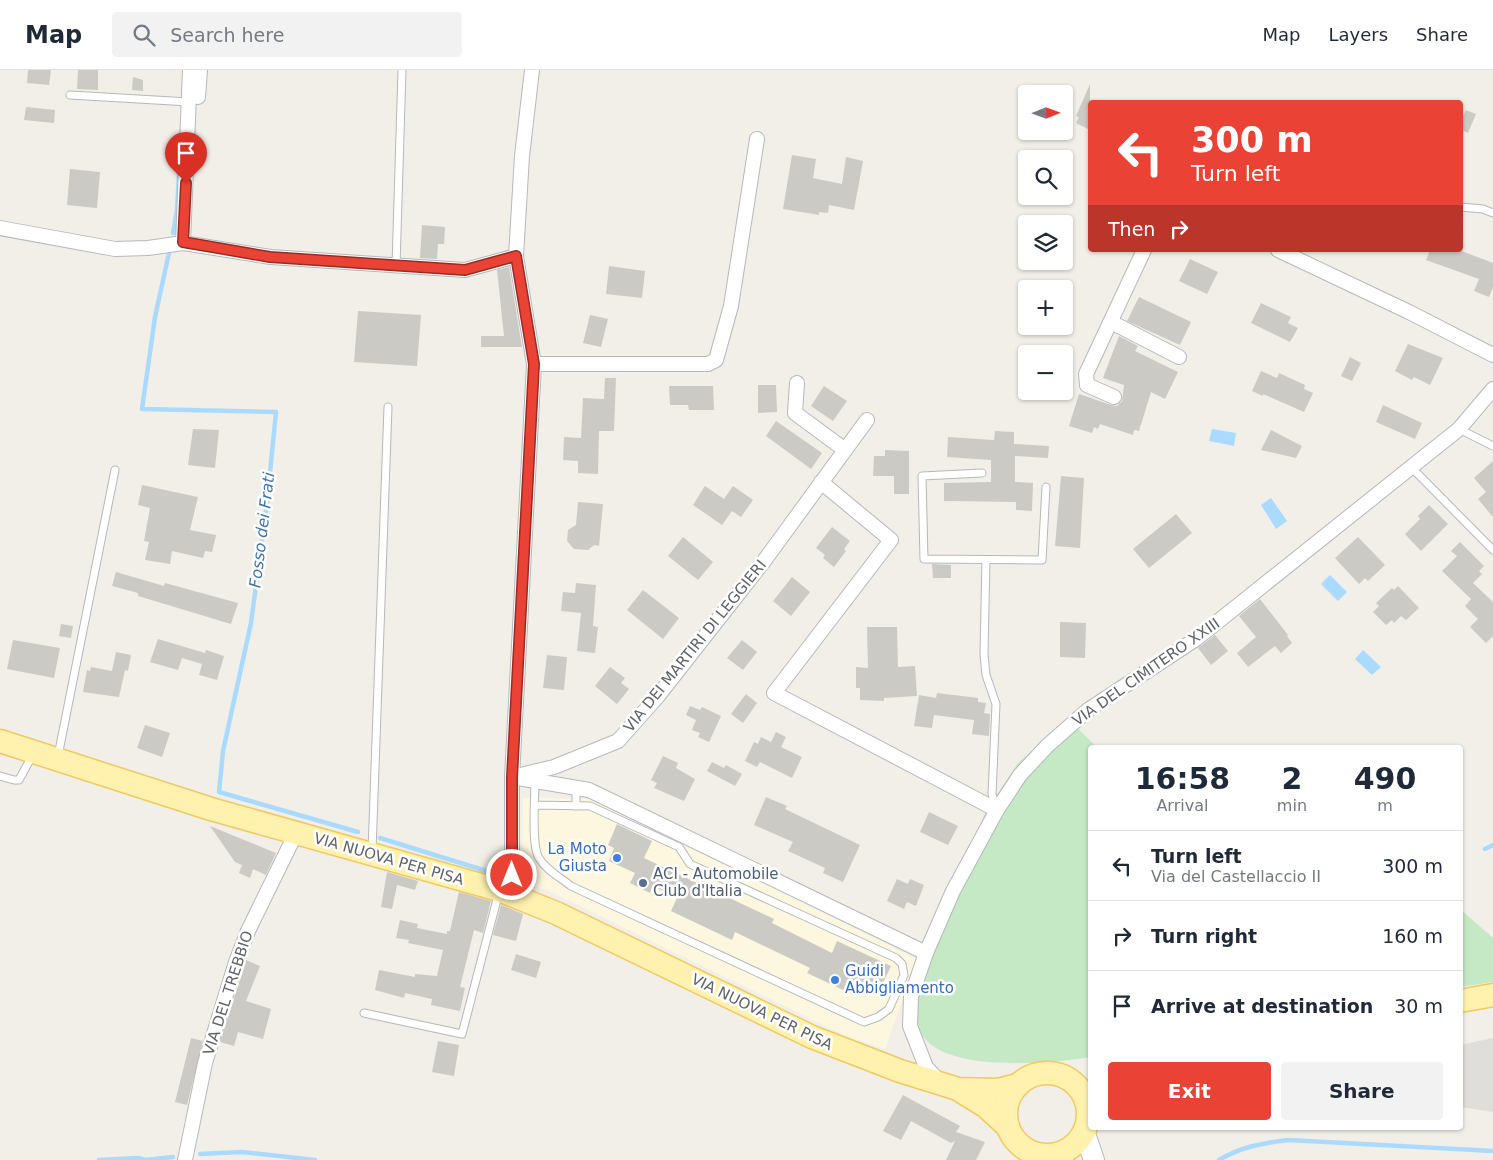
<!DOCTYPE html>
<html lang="en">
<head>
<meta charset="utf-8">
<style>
	body { margin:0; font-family:"DejaVu Sans",sans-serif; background:#f2f2f3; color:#1f2937; height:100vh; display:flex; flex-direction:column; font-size:19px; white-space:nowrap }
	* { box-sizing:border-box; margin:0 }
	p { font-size:16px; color:#747a83 }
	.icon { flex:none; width:28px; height:28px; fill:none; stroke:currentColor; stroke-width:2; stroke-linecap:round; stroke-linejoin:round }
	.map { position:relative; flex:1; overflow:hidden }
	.drawer { position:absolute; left:1088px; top:675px; width:375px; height:385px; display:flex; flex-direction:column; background:#fff; border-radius:5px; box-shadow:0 1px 4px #0004 }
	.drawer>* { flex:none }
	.banner { position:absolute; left:1088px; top:30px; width:375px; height:152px; border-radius:5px; box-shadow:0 1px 4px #0004; background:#ea4335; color:#fff; overflow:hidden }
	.needle { width:32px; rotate:89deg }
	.fabs { position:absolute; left:1018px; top:15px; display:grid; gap:10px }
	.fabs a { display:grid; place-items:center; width:55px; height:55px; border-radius:5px; background:#fff; box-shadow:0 1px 4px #0004; font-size:25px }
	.pin { position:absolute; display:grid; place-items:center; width:42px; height:42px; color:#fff; margin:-51px -21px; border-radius:50% 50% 50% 0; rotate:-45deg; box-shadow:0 0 5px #0007 }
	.pin .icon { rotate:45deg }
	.me { position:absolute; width:55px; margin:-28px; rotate:0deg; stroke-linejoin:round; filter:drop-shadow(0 0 4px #0008) }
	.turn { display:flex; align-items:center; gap:18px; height:105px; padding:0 20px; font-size:22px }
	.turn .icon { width:65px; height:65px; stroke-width:2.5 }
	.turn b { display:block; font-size:35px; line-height:42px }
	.then { display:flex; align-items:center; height:48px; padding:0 20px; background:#0003; gap:10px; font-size:19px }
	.eta { display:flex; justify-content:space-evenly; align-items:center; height:85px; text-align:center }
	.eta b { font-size:30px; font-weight:600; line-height:35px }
	.button { display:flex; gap:10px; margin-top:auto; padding:10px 20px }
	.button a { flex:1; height:58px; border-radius:5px; background:#ea4335; color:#fff; font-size:20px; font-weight:600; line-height:58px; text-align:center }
	.button a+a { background:#f2f2f3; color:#1f2937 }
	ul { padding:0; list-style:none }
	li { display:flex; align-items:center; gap:15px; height:70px; padding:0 20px; border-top:1px solid #e0e1e3 }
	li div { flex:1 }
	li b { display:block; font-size:19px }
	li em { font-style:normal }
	header { display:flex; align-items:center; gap:30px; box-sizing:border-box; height:70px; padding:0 25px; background:#fff; border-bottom:1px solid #e0e1e3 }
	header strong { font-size:24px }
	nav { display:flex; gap:28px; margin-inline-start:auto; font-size:18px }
	.search { width:350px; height:45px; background:#f2f2f3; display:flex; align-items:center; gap:12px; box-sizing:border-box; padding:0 18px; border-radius:5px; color:#747a83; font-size:19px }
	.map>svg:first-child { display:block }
	.commercial { fill:#fef7e0 }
	.industrial { fill:#e0deda }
	.green { fill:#c5e8c5 }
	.water { fill:#aadaff }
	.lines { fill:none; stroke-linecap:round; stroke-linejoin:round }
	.stream { stroke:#aadaff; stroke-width:4.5 }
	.building { fill:#cccac5 }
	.service-casing { stroke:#b5b8bc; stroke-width:9 }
	.minor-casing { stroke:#b5b8bc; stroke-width:16 }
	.secondary-casing { stroke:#b6babf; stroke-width:22 }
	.primary-casing { stroke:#f2c960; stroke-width:25 }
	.service { stroke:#fff; stroke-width:7 }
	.minor { stroke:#fff; stroke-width:14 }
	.secondary { stroke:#fff; stroke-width:20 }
	.primary { stroke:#fff2af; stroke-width:22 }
	.route-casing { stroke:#982c22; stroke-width:12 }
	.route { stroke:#ea4335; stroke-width:9 }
	.shop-dot { fill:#3f7fe0; stroke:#fff; stroke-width:2 }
	.service-dot { fill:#5c6f8a; stroke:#fff; stroke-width:2 }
	.labels { text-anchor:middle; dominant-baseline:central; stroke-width:5; stroke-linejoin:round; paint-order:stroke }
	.street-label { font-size:15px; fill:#5f6368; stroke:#fff }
	.shop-label { font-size:15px; fill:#366cbe; stroke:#fff; text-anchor:end }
	.service-label { font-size:15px; fill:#4e5e75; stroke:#fff; text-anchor:start }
	.water-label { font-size:16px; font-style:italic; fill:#4174aa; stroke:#fff }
</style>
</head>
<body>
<header>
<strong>Map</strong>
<div class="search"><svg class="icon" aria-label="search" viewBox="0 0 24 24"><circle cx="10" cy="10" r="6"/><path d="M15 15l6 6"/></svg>Search here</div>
<nav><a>Map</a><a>Layers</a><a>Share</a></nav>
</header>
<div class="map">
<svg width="1493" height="1090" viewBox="0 0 1493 1090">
	<rect width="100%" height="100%" fill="#f1efe8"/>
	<!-- commercial -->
	<path class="commercial" d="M523 728 590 729 917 889 885 979 844 965 549 821 525 813 522 807Z"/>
	<!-- industrial -->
	<path class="industrial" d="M1493 968V1042L1460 1037V975Z"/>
	<!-- green -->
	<g class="green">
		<path d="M1068 649 1097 677 1090 678V987C1051 994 958 1001 928 972 917 962 917 947 916 933L984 745 1018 693Z"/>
		<path d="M1460 839 1493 868V912L1460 917Z"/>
	</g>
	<!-- water -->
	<g class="water">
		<path d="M1212 359 1236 363 1234 376 1209 371Z"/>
		<path d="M1271 428 1287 451 1276 459 1261 435Z"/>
		<path d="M1330 505 1347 522 1338 531 1321 514Z"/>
		<path d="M1363 580 1381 597 1372 605 1355 589Z"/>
	</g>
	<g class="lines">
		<!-- stream -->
		<g class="stream">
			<path d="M173 163 177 139 179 104"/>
			<path d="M169 183 155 247 142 339 276 342 267 433 251 553 223 681 219 722 358 762"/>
			<path d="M380 768 496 804"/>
			<path d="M1485 779 1493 775"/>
			<path d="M200 1084 242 1082 315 1090"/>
			<path d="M99 1090 138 1088 145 1090"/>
			<path d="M145 1090 173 1087"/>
			<path d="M1219 1090C1241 1077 1262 1073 1288 1070L1493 1081"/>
		</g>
	</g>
	<!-- building -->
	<g class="building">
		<path d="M28 0H51L49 15 27 13Z"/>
		<path d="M78 0H98V20L77 19Z"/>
		<path d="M133 7 143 10V21L132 20Z"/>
		<path d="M1090 14V60L1076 53 1079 47 1076 46Z"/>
		<path d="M26 37 55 40 54 53 24 50Z"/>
		<path d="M1466 40 1476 44 1468 63 1460 59V53Z"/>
		<path d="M792 85 816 89 813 108 842 114 846 87 863 91 854 140 829 135 828 143 819 142V145L783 139Z"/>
		<path d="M70 99 100 102 97 138 67 135Z"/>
		<path d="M422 155 445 157 444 174H438L437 189 420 188Z"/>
		<path d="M1430 180H1459L1493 193V217L1489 227 1474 221 1479 209 1426 190Z"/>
		<path d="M1190 189 1218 202 1207 224 1179 211Z"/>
		<path d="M609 196 645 201 642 228 606 224Z"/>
		<path d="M509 197 522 277H481V266H504L497 200Z"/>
		<path d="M1139 227 1191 252 1180 275 1127 251Z"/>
		<path d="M1261 233 1291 247 1288 253 1298 258 1290 272 1251 253Z"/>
		<path d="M358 241 421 245 417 296 354 292Z"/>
		<path d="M590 245 608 249 601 277 583 273Z"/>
		<path d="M1119 266 1138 276 1135 281 1178 302 1165 329 1151 322 1139 361 1134 360 1133 365 1100 354 1098 359 1094 357 1092 363 1069 356 1079 324 1111 335 1117 336 1122 331 1124 315 1103 308Z"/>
		<path d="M1408 274 1443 288 1430 315 1414 307 1412 310 1395 301Z"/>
		<path d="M1350 287 1361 293 1352 311 1341 306Z"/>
		<path d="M1261 301 1277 308 1279 303 1305 315 1304 319 1313 323 1304 342 1263 324V326L1252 321Z"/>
		<path d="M605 308H616L614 361H599L598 404 578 403V391L563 390 564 367 581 368 583 328 604 329Z"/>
		<path d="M758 315H776L777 342 758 343Z"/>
		<path d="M669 316H713L714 340H689L688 335H670Z"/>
		<path d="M824 316 847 331 833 351 811 336Z"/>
		<path d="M1383 335 1422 353 1415 369 1376 352Z"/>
		<path d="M776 351 822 383 811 399 766 366Z"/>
		<path d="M193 359 219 360 215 398 188 395Z"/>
		<path d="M1271 360 1302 376 1296 388 1261 380Z"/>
		<path d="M995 361 1014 362V374L1049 376 1048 388 1015 386V412L1033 413 1032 441 1016 440V432L944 431V413L991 412V390L947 387 948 367 994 370Z"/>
		<path d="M885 380 909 381V424H894V406H873L874 386H885Z"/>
		<path d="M1493 391V447L1478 429 1486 422 1474 408Z"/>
		<path d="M1061 406 1084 408 1080 478 1055 476Z"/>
		<path d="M142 415 198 427 190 460 216 465 212 482 205 481 203 488 172 481 170 494 145 490 149 472 144 471 150 438 138 435Z"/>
		<path d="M705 416 724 429 733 416 753 430 741 447 732 441 722 455 693 435Z"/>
		<path d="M578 432 603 434 599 476 594 475 588 480 574 479 567 471 568 460 576 455Z"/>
		<path d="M1429 435 1448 454 1421 481 1405 464 1420 449 1418 446Z"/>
		<path d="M1176 444 1192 463 1149 498 1133 479Z"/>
		<path d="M832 457 850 471 844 479 846 481 834 497 823 488 825 485 816 478Z"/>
		<path d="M683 467 713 492 698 510 668 486Z"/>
		<path d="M1358 467 1385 495 1368 511 1365 508 1359 514 1335 488Z"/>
		<path d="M1460 472 1484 496 1479 501 1482 504 1473 513 1493 532V566L1486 573 1470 557 1478 549 1465 536 1471 529 1442 501 1457 486 1451 481Z"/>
		<path d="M932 494 951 495V508H933Z"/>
		<path d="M116 502 164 516 165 513 238 533 231 554 138 526V523L112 516Z"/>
		<path d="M792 507 810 522 791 546 773 531Z"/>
		<path d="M576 513 596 515 593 556 598 557 595 583 577 581 581 543 561 541 563 522 575 523Z"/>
		<path d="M1398 516 1419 538 1406 550 1401 546 1394 553 1392 550 1386 555 1373 542 1379 536 1376 533 1392 518 1394 520Z"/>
		<path d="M643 520 679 548 663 569 627 540Z"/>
		<path d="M1260 529 1288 565 1287 566 1292 573 1281 583 1275 576 1248 597 1237 583 1256 567 1239 546Z"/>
		<path d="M1060 552 1086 553 1085 588 1060 587Z"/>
		<path d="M61 554 73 556 71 568 59 566Z"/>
		<path d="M867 557H897L898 597 915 596 917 626 884 628V631L860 630V618H856V597L868 598Z"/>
		<path d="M1215 565 1228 581 1211 595 1198 578Z"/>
		<path d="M158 569 205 583 206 580 224 586 217 610 199 605 202 594 182 588 178 600 150 592Z"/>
		<path d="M13 570 60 578 54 608 7 599Z"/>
		<path d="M742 570 757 582 743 600 727 588Z"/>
		<path d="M116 582 131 585 128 601 125 600 119 627 83 622 87 600 90 601 91 597 112 601Z"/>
		<path d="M547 585 567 587 564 620 543 618Z"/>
		<path d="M610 597 625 608 621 613 629 619 617 634 595 616Z"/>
		<path d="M937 623 978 628V632L986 633 984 643 990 644 989 666 972 664 974 650 934 645 932 658 914 656 919 625 936 628Z"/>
		<path d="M746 624 757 633 743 653 731 644Z"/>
		<path d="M690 636 700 640 702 637 721 646 709 672 698 667 700 663 692 660 696 650 686 645Z"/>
		<path d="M145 655 170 663 162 687 137 678Z"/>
		<path d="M776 662 786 667 781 677 802 687 792 708 760 692 757 697 745 691 754 672 758 674 761 667 771 672Z"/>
		<path d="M663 686 678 693 676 698 695 709 684 731 654 718 657 713 651 710Z"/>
		<path d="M712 692 724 698 726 695 742 704 735 716 707 701Z"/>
		<path d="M766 727 787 736 785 739 860 775 843 812 823 803 825 798 788 781 793 772 754 755Z"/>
		<path d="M929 742 958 756 948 775 920 762Z"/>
		<path d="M617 754 652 771 644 788 774 849 772 853 832 883 837 871 891 896 881 917 877 915 873 921 866 918 863 923 856 920 854 925 807 903 810 898 735 862 732 870 671 841 677 828 653 816 650 823 630 813 635 803 609 791 614 778 608 775Z"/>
		<path d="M210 756 276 783 266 805 253 799 250 808 239 803 242 795 235 792Z"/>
		<path d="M387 802 418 811 415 820 397 815 392 839 381 837Z"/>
		<path d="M897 809 908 814 910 809 924 815 916 836 907 832 904 839 887 831Z"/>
		<path d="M459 822 491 831 483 863 474 860 460 917 465 918 460 941 431 935 432 929 405 923 404 928 375 920 379 900 415 907V904L437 906 443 880 408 873 409 870 396 868 400 850 418 854 417 858 447 864V861H450Z"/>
		<path d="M501 835 523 844 516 871 493 865Z"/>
		<path d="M516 884 541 892 536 908 511 900Z"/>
		<path d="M246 890 260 896 246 931 271 939 263 969 238 962 234 976 220 972Z"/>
		<path d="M191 968 203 971 187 1035 175 1032Z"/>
		<path d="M438 971 459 975 454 1006 432 1002Z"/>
		<path d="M903 1025 960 1056 956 1062 985 1072 976 1090H946L955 1071 951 1073 911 1051 901 1070 883 1061Z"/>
	</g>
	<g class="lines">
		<!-- service casing -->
		<g class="service-casing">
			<g id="service">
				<path d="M70 25 189 32"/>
				<path d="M1460 137 1483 139 1493 143"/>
				<path d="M396 196 402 0"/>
				<path d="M1459 359 1493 376"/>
				<path d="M1411 397 1493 480"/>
				<path d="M982 403 922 406 924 489 1042 490 1046 417"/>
				<path d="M986 490 984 584 986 605 996 634 992 724 996 738"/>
				<path d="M58 686 115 400"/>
				<path d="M0 706 14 710H19L32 686"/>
				<path d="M535 735 590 736 679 777 690 794 896 888 902 894 904 905 889 939 878 947 864 952 571 816C561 808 546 800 539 788 531 776 535 728 535 711"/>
				<path d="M576 736V718"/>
				<path d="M372 781 388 337"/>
				<path d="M364 943 462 964 499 822"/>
			</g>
		</g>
		<!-- minor casing -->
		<g class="minor-casing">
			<g id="minor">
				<path d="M198 27 200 0"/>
				<path d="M0 158 115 179 148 178 183 173 271 187 465 200 516 186"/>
				<path d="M183 173 190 0"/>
				<path d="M1278 180 1409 242 1493 285"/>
				<path d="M1111 252 1179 287"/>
				<path d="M534 294H708L716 290 731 236 757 69"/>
				<path d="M797 313 795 343 845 380"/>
				<path d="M1114 327 1087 315 1086 304 1144 180"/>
				<path d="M821 412 891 470 774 623 997 740"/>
				<path d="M512 707 554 697 618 671 658 626 764 491 867 350"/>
				<path d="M518 708 589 720 926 883"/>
				<path d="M512 825V707L534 294 516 186 522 86 532 0"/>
				<path d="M940 1012 926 997 910 956 911 927 926 883 953 821 997 740 1020 705 1047 676 1088 640 1196 569 1459 359 1493 319"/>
				<path d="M185 1090 205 993 236 892 248 861 296 763"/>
			</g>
		</g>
		<!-- secondary casing -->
		<g class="secondary-casing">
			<g id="secondary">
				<path d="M1084 1061 1094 1090"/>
				<path d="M1045 1085 1063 1090"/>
			</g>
		</g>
		<!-- primary casing -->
		<g class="primary-casing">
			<g id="primary">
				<path d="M0 671 211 739 499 820 556 843 812 967 900 1001 958 1019 998 1020 1018 1015"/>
				<path d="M1460 931 1493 925"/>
				<circle cx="1047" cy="1044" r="41"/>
				<path d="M959 1020 985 1036 1008 1057"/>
			</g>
		</g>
		<!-- service -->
		<use href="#service" class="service"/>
		<!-- minor -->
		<use href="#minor" class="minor"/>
		<!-- secondary -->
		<use href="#secondary" class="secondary"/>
		<!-- primary -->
		<use href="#primary" class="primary"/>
	</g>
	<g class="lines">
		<!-- route casing -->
		<g class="route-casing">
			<path id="route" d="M186 113 183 172 270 187 465 200 516 186 534 294 512 707V805"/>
		</g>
		<!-- route -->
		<use href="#route" class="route"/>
	</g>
	<!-- markers -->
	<g class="shop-dot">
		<circle cx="617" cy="788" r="5"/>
		<circle cx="835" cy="910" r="5"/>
	</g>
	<circle class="service-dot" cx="643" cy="813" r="5"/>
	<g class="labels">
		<!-- street labels -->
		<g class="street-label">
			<text transform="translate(695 576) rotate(-51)">VIA DEI MARTIRI DI LEGGIERI</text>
			<text transform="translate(1146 602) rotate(-35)">VIA DEL CIMITERO XXIII</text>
			<text transform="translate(389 789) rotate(16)">VIA NUOVA PER PISA</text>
			<text transform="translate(228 923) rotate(-72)">VIA DEL TREBBIO</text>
			<text transform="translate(762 942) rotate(26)">VIA NUOVA PER PISA</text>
		</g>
		<!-- shop labels -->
		<g class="shop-label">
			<text x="607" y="779">La Moto<tspan x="607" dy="17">Giusta</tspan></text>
			<text x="845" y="901" text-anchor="start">Guidi<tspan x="845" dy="17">Abbigliamento</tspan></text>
		</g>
		<!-- service labels -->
		<g class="service-label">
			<text x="653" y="804">ACI - Automobile<tspan x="653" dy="17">Club d'Italia</tspan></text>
		</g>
		<!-- water labels -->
		<g class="water-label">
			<text transform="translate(262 460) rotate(-83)">Fosso dei Frati</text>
		</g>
	</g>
</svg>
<div class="fabs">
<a><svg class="needle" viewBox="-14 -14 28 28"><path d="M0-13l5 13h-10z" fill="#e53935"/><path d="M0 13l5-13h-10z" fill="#747a83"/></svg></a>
<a><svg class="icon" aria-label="search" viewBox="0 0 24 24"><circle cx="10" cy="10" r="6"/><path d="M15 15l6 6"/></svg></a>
<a><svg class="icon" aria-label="layers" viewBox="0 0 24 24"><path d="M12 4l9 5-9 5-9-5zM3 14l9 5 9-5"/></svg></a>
<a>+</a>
<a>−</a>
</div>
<div class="pin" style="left:186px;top:113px;background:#d93025"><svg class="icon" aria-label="arrive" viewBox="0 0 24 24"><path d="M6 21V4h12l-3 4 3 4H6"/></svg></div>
<svg class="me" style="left:512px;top:805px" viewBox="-20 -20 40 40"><circle r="17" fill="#ea4335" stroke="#fff" stroke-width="3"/><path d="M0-11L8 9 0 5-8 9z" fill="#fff"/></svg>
<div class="banner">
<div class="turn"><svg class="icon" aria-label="left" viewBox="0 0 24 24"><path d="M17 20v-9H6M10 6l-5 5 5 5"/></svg><div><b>300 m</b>Turn left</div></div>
<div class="then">Then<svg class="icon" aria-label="right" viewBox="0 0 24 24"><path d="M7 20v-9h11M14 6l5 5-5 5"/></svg></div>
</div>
<section class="drawer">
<div class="eta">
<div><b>16:58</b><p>Arrival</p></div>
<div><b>2</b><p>min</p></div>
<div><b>490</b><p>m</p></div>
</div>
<ul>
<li><svg class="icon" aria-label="left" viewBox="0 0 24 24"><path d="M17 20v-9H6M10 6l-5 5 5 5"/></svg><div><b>Turn left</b><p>Via del Castellaccio II</p></div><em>300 m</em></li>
<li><svg class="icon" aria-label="right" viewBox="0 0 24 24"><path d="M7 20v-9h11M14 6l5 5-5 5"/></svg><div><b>Turn right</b></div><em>160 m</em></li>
<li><svg class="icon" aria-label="arrive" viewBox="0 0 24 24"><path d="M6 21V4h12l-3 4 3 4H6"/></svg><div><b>Arrive at destination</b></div><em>30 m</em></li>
</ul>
<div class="button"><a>Exit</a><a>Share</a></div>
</section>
</div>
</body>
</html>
